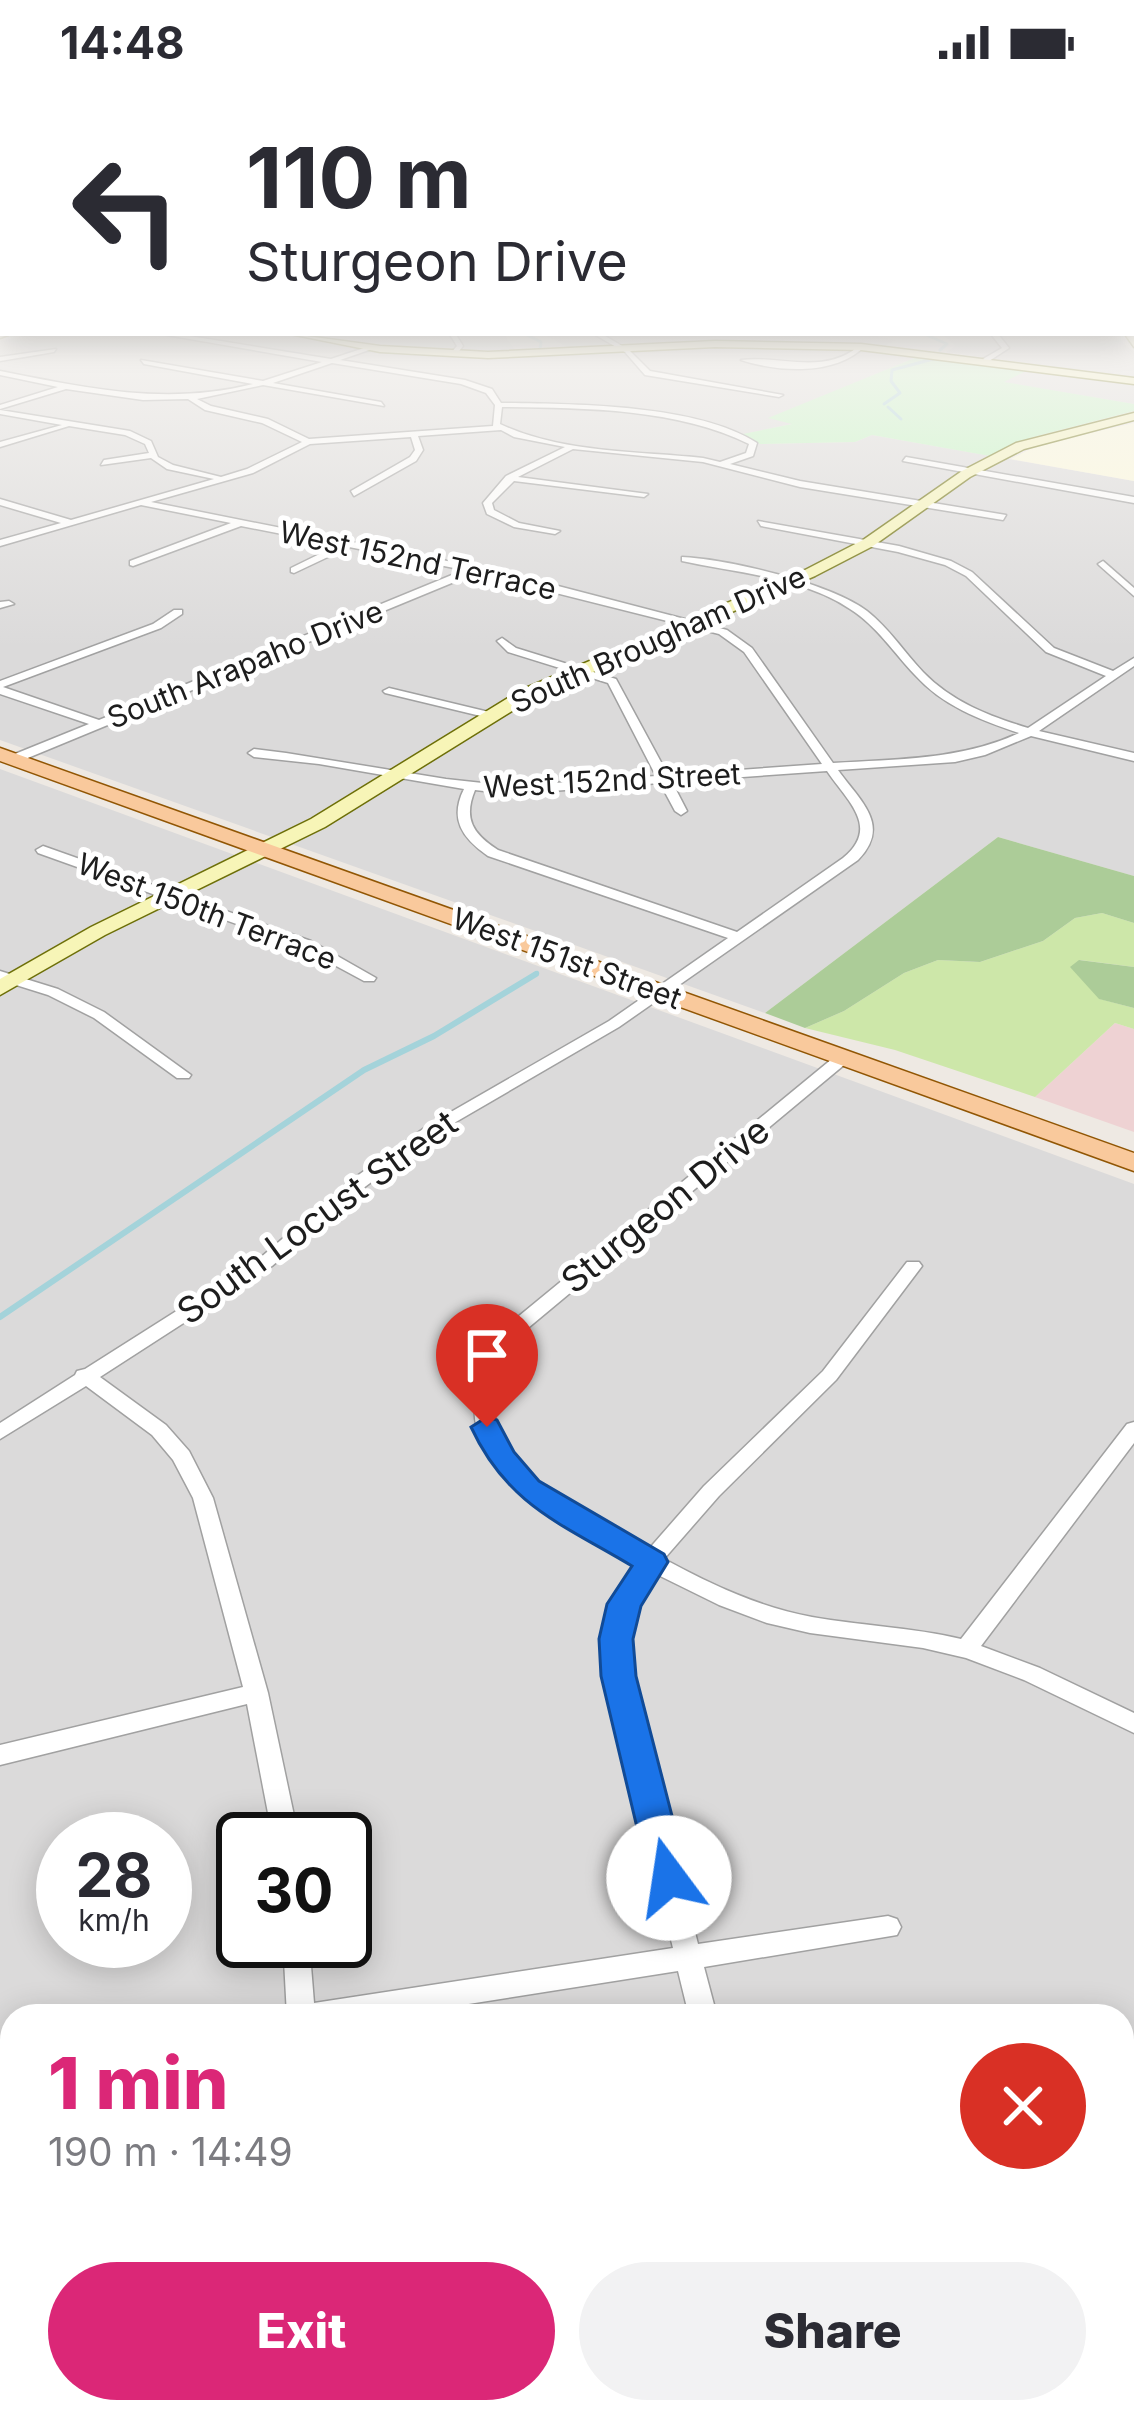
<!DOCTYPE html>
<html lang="en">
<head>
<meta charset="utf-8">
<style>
	body { margin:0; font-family:Inter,sans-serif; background:#f2f2f3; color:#2b2b33; height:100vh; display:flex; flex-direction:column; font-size:45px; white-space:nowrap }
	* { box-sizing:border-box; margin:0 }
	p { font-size:39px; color:#7c7c81 }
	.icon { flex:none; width:66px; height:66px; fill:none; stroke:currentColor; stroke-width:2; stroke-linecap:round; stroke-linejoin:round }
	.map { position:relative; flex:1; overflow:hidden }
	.sheet { position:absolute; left:0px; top:1920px; width:1134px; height:420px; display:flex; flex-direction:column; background:#fff; border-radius:36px 36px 0 0; box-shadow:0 6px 30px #0003 }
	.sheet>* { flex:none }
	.guide { position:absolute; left:0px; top:0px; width:1134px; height:252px; box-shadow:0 6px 30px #0003; background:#fff; color:#2b2b33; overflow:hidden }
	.speed { position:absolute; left:36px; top:1728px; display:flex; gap:24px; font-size:60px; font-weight:700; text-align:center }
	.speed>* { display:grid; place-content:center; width:156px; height:156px; border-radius:50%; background:#fff; box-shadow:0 6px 30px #0003; line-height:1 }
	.speed small { font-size:30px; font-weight:400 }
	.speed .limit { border:6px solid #111; border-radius:18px; background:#fff; color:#111 }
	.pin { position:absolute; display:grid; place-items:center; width:102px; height:102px; color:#fff; margin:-123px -51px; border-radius:50% 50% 50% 0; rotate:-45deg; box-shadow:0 0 12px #0007 }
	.pin .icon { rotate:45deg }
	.me { position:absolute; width:132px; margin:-66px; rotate:346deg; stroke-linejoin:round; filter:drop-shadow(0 0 9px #0008) }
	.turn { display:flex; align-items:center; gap:42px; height:252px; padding:0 48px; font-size:54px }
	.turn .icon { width:156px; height:156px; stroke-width:2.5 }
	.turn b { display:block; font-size:84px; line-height:102px }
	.round { display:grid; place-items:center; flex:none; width:126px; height:126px; border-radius:63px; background:#f2f2f3 }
	.overview { display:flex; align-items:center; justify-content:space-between; height:204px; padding:0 48px }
	h1 { font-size:72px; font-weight:800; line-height:90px; color:#db2777 }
	.primary-button { display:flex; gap:24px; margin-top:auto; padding:24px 48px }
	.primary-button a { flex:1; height:138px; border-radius:72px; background:#db2777; color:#fff; font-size:48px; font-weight:800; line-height:138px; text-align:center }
	.primary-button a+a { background:#f2f2f3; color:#2b2b33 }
	.status { display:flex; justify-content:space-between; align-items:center; height:84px; padding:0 60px; background:#fff; direction:ltr }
	.status svg { height:33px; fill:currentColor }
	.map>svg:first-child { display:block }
	.residential { fill:#dbdada; fill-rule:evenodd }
	.commercial { fill:#eed2d3 }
	.education { fill:#fefbdb }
	.grass { fill:#cde7a9 }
	.forest { fill:#accc98 }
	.park { fill:#c0f7c0 }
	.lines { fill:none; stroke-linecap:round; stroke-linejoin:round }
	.stream-far2 { stroke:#a4d3da; stroke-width:3 }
	.stream-far1 { stroke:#a4d3da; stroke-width:4.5 }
	.stream { stroke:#a4d3da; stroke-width:6 }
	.street-casing { stroke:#a1a1a1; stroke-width:3 }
	.secondary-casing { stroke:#6d6f08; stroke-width:3 }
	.primary-casing { stroke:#915604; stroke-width:3 }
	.street { fill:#fff; fill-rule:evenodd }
	.secondary { fill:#f7f5b7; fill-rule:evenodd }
	.primary { fill:#f9c99c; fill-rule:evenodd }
	.route { fill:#1a73e8; stroke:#114b97; stroke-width:3 }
	.labels { text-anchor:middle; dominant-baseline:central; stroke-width:10; stroke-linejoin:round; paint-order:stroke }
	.far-street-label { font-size:30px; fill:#1d1d1d; stroke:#fff }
	.street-label { font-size:36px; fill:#1d1d1d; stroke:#fff }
</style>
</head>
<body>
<div class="status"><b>14:48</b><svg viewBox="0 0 49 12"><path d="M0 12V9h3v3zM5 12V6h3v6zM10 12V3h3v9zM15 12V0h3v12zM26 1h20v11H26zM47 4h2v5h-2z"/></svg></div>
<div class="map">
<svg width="1134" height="2340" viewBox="0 0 1134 2340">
	<rect width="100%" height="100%" fill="#eee9e3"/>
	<!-- residential -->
	<g class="residential">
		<path d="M36 249H273L370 267 480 273 737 262 922 271 771 334 796 339 745 350 760 360 855 358 872 351 1134 397V792L998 753 765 929 0 656V257Z"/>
		<path d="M308 249H503L517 269 382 262Z"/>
		<path d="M541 249H863L896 256 884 262 728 257 573 266Z"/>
		<path d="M942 249H1120L1122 258 1134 268V294L946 268 955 262Z"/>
		<path d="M1028 286 1134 300V320L1001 298Z"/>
		<path d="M0 685 1134 1100V2340H0ZM63 1755H165V1857H63ZM243 1755H345V1857H243ZM12 1932H1122V2328H12Z"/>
	</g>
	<!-- commercial -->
	<path class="commercial" d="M1115 939 1134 945V1048L1035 1013Z"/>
	<!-- education -->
	<path class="education" d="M1134 339V397L1011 375 1038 361Z"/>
	<!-- grass -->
	<path class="grass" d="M1102 829 1134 839V883L1080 876 1100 915 1134 924V945L1115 939 1035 1013 895 966 805 944 844 927 904 889 938 876 980 878 1043 857 1075 834Z"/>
	<!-- forest -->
	<g class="forest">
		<path d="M998 753 1134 792V839L1102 829 1075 834 1043 857 980 878 938 876 904 889 844 927 805 944 765 929Z"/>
		<path d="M1079 876 1134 883V924L1099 915 1070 883Z"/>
	</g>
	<!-- park -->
	<path class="park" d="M922 271 1028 286 1004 298 1134 320V327L1033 353 990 372 872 351 855 358 760 360 743 350 792 340 768 334Z"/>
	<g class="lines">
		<!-- stream-far2 -->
		<g class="stream-far2">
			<path d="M523 249 541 258 540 265"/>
			<path d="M922 249 947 260 940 266"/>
			<path d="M884 320 900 309 891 297 892 286 937 274"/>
			<path d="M888 323 901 335"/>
		</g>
		<!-- stream-far1 -->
		<path class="stream-far1" d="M531 893 537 889"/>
		<!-- stream -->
		<path class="stream" d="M0 1233 364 986 434 952 536 890"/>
		<!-- street casing -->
		<g class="street-casing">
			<g id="street">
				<path d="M1131 242 1134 243V247L1131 246Z"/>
				<path d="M155 249H171L331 275 370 262 372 265 340 276 465 296 492 305 501 319C573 320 697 320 757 359L753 372 730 380 800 397 1006 431 1003 436 800 403 703 378 573 365 518 393 648 410 644 413 514 397 492 419 494 426 519 439 560 447 555 450 514 443 487 430 483 419 506 392 565 363 514 353 501 346 418 352 423 366 416 377 354 412 351 407 410 373 415 366 411 353 310 360 253 389 151 418 512 490 727 546 752 564 833 679C897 675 961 676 1019 649 980 636 943 622 915 591 894 569 877 542 850 525 802 493 737 489 682 477V473C727 475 830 499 867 527 889 544 904 568 923 588 952 618 989 632 1028 644L1106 592 1046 568 966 492 945 481 898 468 761 442 758 437 899 462 951 477 972 488 1054 564 1113 587 1134 574V582L1039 647 1134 669V677L1031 652 985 671 955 678 838 686C860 717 892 741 858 776L619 943 442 1046 362 1105 272 1182 100 1293 166 1341 189 1367 213 1414 268 1609 299 1755H273L247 1620 0 1681V1661L243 1603 193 1414 173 1376 152 1351 86 1302 0 1355V1339L75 1291 77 1287 85 1285 260 1174 350 1097 430 1040 609 937 728 854 488 772C462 754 449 735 464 705L319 680 254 673 248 669 254 665 286 669 446 695 511 702 656 692 608 599 508 568 497 557 502 554 516 564 616 595 668 691 822 680 744 568 719 550 476 489 18 678H10V672L89 640 0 610V597L153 540 174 526H182V530L161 544 3 603 99 636 464 486 349 463 294 489 291 488V484L338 461 241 442 133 482 130 481V477L231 439 141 421 0 462V456L61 439 0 421V415L71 436 214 395 167 385 151 374 101 381 104 376 149 369 145 360 125 351 69 342 0 363V358L62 341 0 330V326L130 347 151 357 158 373 173 381 221 393 247 385 302 358 262 339 205 326 188 315 143 316 66 305 0 325V321L58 303 0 291V287C86 304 166 322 253 300L144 280 141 276 263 297 322 278ZM332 279 461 300 486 309 495 321 493 342 309 355 268 335 211 322 197 315 263 301 384 322 381 318 273 299ZM502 323C582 324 676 324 749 360L746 369 720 378 703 374C637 367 561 369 500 340ZM827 687C847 717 881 743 843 774L737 848 498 766C473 750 463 735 475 706L511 710 660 699 675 727 681 731 687 727 672 698Z"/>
				<path d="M449 249H455L463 262 456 271 450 270 457 262Z"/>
				<path d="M592 249H600L629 266 650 287 783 311 779 313 645 291 625 268Z"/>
				<path d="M990 249H997L1009 264 986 279 983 275 1002 264Z"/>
				<path d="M859 262 864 263C834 292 778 288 741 276 781 271 823 292 859 262Z"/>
				<path d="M56 265 54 268 0 277V273Z"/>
				<path d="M906 373 1134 413V419L903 377Z"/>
				<path d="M1103 477 1134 504V512L1100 482 1098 480Z"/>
				<path d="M0 518 9 517 14 520 0 524Z"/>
				<path d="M389 604 493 629 495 631 489 634 385 609 383 607Z"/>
				<path d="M43 762 311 857 376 894 374 897H364L301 863 38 769 36 766Z"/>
				<path d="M0 887 58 905 104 928 191 991 189 994H177L94 934 48 911 0 896Z"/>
				<path d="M844 968 850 970 852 973 850 976 522 1249C510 1271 497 1291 495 1317 488 1390 595 1437 648 1466L704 1402 823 1287 907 1178H919L922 1182 919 1186 836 1296 719 1412 664 1475C712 1501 759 1523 812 1533 862 1542 912 1543 961 1555L1127 1340 1134 1338V1359L981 1562 1040 1584 1134 1629V1649L1024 1596 966 1574 923 1564 810 1549 767 1539 719 1521 654 1489 636 1519 630 1537V1592L698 1860 888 1832 897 1835 901 1843 897 1851 704 1883 717 1932H689L678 1887 392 1932H287L283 1857H309L314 1919 673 1864 606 1592C604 1544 610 1519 637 1480 581 1449 466 1395 475 1317 478 1288 493 1265 508 1241L838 970Z"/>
				<path d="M12 1965V1991L0 1992V1966Z"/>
				<rect x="313" y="2328" width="32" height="12"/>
				<path d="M786 2328H818L821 2340H789Z"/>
			</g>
		</g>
		<!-- secondary casing -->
		<g class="secondary-casing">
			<g id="secondary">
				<path d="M1131 246 1134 249V263L1124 249Z"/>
				<path d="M0 248 13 249 0 254Z"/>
				<path d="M285 249 380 262 488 268 715 257 861 260 1134 294V300L861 266 715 263 488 274 380 268Z"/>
				<path d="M1134 329V336L1024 365 970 393 873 462 815 492 533 614 325 743 105 851 0 911V895L91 843 311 735 521 606 805 486 863 456 962 387 1016 359Z"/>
			</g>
		</g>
		<!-- primary casing -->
		<g class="primary-casing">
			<path id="primary" d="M0 664 1134 1069V1087L0 677Z"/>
		</g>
		<!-- street -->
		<use href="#street" class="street"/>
		<!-- secondary -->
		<use href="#secondary" class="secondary"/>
		<!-- primary -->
		<use href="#primary" class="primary"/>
	</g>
	<!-- sky -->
	<linearGradient id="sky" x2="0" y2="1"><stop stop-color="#8dc0e2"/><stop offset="0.42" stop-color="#f7f5f2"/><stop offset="1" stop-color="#f7f5f2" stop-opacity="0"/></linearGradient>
	<rect width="1134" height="564" fill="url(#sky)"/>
	<!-- route -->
	<path class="route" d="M487 1333 497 1336 514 1368 539 1397 664 1470 668 1478 641 1522 633 1555 636 1592 688 1794 682 1805 669 1810 655 1805 649 1794 601 1592 599 1555 607 1520 632 1482C562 1440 507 1421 471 1343Z"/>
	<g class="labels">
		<!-- far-street labels -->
		<g class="far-street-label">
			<text transform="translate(418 476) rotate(12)">West 152nd Terrace</text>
			<text transform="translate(658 555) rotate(-24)">South Brougham Drive</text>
			<text transform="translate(245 580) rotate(-22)">South Arapaho Drive</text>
			<text transform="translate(612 696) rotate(-3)">West 152nd Street</text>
			<text transform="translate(207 827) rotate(21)">West 150th Terrace</text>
			<text transform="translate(567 874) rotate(20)">West 151st Street</text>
		</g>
		<!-- street labels -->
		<g class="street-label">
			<text transform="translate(665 1121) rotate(-39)">Sturgeon Drive</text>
			<text transform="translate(317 1133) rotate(-36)">South Locust Street</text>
		</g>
	</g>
</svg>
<div class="speed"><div>28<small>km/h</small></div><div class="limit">30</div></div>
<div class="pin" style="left:487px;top:1343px;background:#d93025"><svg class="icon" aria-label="arrive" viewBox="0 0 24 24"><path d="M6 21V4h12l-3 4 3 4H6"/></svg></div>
<svg class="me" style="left:669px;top:1794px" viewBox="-20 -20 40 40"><circle r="19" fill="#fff"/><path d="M0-13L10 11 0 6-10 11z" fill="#1a73e8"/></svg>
<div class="guide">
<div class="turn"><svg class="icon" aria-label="left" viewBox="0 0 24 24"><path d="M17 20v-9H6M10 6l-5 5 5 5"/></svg><div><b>110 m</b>Sturgeon Drive</div></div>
</div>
<section class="sheet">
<div class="overview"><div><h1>1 min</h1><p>190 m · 14:49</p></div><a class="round" style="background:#d93025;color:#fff"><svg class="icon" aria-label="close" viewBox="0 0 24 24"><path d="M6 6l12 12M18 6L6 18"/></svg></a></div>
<div class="primary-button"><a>Exit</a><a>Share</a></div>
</section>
</div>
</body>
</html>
